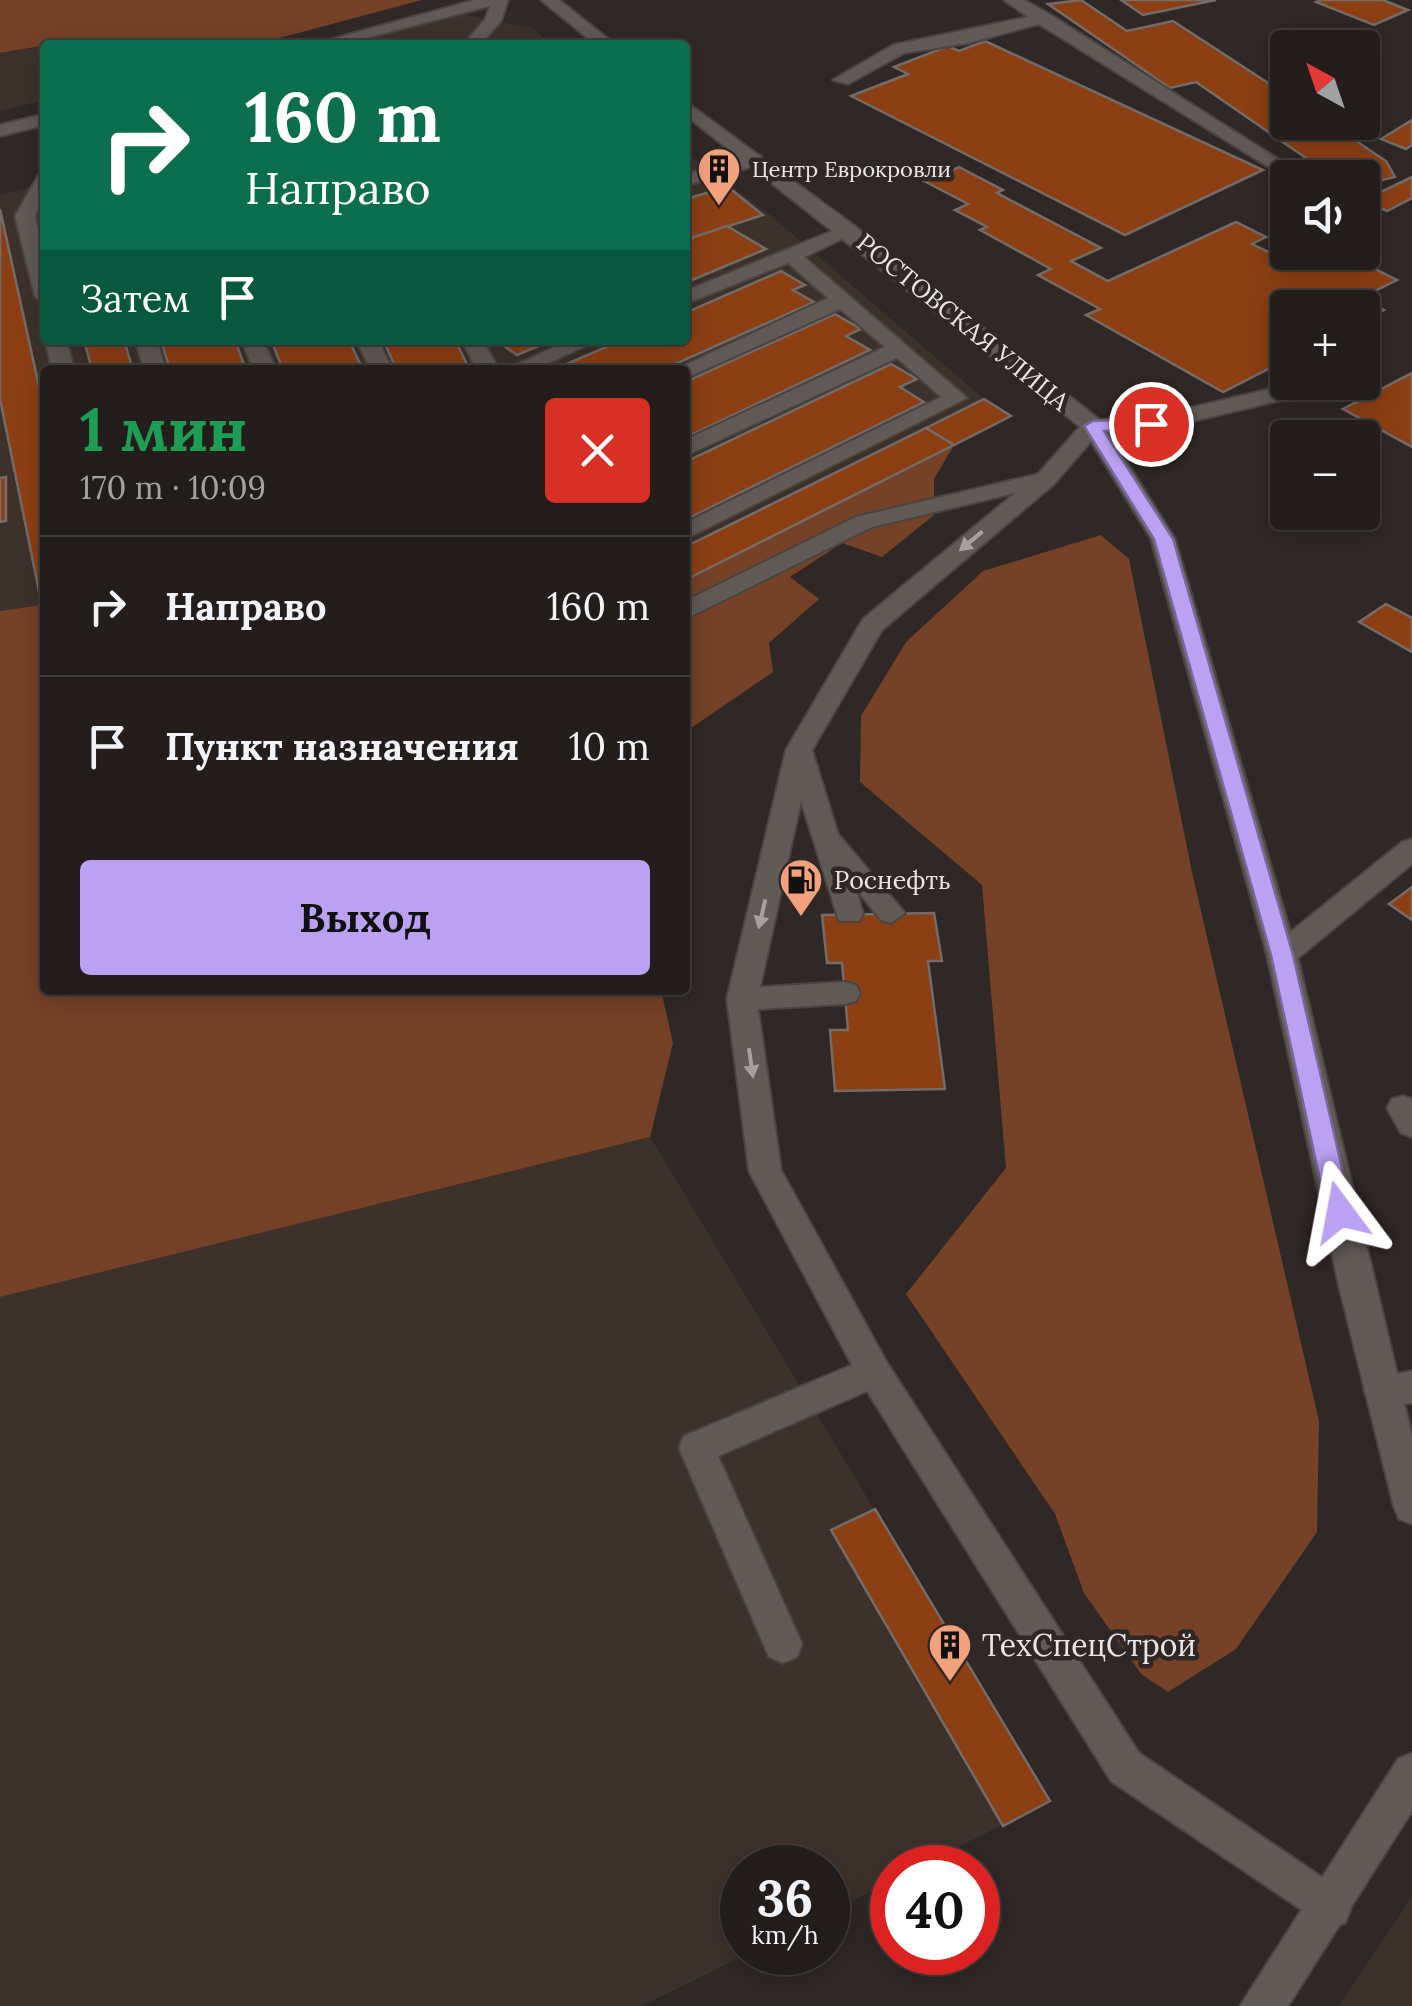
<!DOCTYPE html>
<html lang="ru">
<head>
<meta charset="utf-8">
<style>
	body { margin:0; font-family:Lora,serif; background:#2f2b29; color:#f1f3f6; height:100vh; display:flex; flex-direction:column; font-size:38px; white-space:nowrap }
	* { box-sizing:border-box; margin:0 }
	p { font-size:32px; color:#a3a2a3 }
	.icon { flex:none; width:55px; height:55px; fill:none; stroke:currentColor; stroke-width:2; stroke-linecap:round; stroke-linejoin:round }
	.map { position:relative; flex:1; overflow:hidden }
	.panel { position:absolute; left:40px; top:365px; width:650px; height:630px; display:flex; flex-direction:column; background:#231e1c; border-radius:10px; box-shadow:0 5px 25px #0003,0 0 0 2px #403c3b }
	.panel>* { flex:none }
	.hud { position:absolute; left:40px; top:40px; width:650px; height:305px; border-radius:10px; box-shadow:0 5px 25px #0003,0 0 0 2px #403c3b; background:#0b6e4f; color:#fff; overflow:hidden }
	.needle { width:65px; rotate:320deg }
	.tools { position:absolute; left:1270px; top:30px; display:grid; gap:20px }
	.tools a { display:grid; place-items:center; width:110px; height:110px; border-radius:10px; background:#231e1c; box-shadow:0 5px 25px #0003,0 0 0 2px #403c3b; font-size:50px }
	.speed { position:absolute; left:720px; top:1845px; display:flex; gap:20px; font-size:50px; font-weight:700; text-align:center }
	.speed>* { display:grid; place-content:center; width:130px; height:130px; border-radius:50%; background:#231e1c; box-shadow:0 5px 25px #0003,0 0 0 2px #403c3b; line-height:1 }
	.speed small { font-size:25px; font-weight:400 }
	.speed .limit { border:15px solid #d22; background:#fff; color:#111 }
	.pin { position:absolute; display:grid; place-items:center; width:85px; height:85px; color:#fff; margin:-42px; border:5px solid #fff; border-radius:50%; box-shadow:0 2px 10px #0007 }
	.me { position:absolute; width:110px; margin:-55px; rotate:347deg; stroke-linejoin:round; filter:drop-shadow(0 0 8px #0008) }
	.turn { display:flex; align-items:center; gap:35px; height:210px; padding:0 40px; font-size:45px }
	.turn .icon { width:130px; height:130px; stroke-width:2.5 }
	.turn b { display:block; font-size:70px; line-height:85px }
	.then { display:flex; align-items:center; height:95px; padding:0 40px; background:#0003; gap:20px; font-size:38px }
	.round { display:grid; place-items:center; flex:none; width:105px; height:105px; border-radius:10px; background:#2f2b29 }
	.overview { display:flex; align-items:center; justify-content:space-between; height:170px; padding:0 40px }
	h1 { font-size:60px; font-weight:800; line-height:75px; color:#1e9e55 }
	.cta { display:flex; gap:20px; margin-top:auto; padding:20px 40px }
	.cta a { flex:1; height:115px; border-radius:10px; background:#bca0f2; color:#111; font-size:40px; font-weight:800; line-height:115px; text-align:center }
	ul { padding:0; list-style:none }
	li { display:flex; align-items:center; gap:30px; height:140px; padding:0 40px; border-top:2px solid #403c3b }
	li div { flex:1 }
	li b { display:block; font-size:38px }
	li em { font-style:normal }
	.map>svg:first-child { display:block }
	.built { fill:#3d312b }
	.green { fill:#754127 }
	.building { fill:#8d3f14; stroke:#736c69; stroke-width:2.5 }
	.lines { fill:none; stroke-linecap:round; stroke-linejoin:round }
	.lane-casing { stroke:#4a4442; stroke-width:4 }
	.street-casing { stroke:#4a4442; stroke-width:4 }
	.secondary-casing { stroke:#4a4442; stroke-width:4 }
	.lane { fill:#615a57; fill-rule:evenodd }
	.street { fill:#615a57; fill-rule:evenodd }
	.secondary { fill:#615a57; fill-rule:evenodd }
	.oneway { fill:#a6a09e }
	.route { fill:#bca0f2; stroke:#7a689d; stroke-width:2.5 }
	.labels { text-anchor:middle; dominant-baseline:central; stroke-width:9; stroke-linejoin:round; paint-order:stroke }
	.far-poi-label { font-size:22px; fill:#ebe6e5; stroke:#2f2826; text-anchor:start }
	.street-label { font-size:25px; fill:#ebe6e5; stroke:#2f2826 }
	.poi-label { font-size:25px; fill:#ebe6e5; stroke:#2f2826; text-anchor:start }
	.near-poi-label { font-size:30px; fill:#ebe6e5; stroke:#2f2826; text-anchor:start }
</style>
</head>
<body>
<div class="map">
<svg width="1412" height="2006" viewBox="0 0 1412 2006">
	<rect width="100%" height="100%" fill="#2f2826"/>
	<!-- built -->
	<g class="built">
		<path d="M460 14 532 28 553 45H344Z"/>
		<path d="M45 46V100L0 111V53Z"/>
		<path d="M685 152 769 214 984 399 927 427 685 580V370H45V621L41 605 0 611V195L45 183V340H685Z"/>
		<path d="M650 1137 1050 1801 919 1867 892 1868V1881L828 1913V1868H742V1952L749 1953 642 2006H0V1297Z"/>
		<path d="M1412 1897V2006H1339Z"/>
	</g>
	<!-- green -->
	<g class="green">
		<path d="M0 0H422L253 45 53 44 0 53Z"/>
		<path d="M954 445 934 479V515L882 557 842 543 790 577 819 599 769 643 773 672 685 732V580Z"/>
		<path d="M1101 535 1129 559 1192 872 1319 1421 1317 1532 1236 1649 1168 1692 1141 1674 1084 1593 1055 1514 906 1294 1006 1168 982 885 860 782 861 716 906 642 983 571Z"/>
		<path d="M41 605 45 990H661L673 1043 650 1137 0 1297V611Z"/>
	</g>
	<!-- building -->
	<g class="building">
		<path d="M1081 0 1127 31 1173 21 1288 96V122H1328L1386 161 1395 177 1362 185V178H1335L1196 82 1170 88 1048 4Z"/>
		<path d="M1121 0H1216L1143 15Z"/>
		<path d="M1321 0H1383L1408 10 1374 25 1316 2Z"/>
		<path d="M985 41 1263 170 1125 235 851 96 908 74 894 67 948 46 959 51Z"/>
		<path d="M1412 120V145L1406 149 1381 139Z"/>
		<path d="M959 167 1003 190 997 193 1101 248 1071 261 1108 281 1236 222 1266 237 1252 244 1289 262 1309 252H1341L1397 280 1361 298 1384 310 1362 321V308H1288V359L1223 392 1086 315 1100 309 1038 275 1051 269 980 230 987 227 955 210 968 204 924 181Z"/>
		<path d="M1412 177V198L1387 211 1364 200Z"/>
		<path d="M728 187 763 215 685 240V199Z"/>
		<path d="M0 209 45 414V621L0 399Z"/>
		<path d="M727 226 766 249 685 283V240Z"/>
		<path d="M781 271 805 285 793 290 814 302 662 370H553L622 340H685V313Z"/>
		<path d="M835 314 861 329 846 336 870 350 685 438V382Z"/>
		<path d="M84 340H124L133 370H92Z"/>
		<path d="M161 340H235L246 370H170Z"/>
		<path d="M271 340H349L363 370H283Z"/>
		<path d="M383 340H455L468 366 397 370Z"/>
		<path d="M495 340H553L517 355Z"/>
		<path d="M891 364 917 379 900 387 924 402 685 520V462Z"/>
		<path d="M1412 373V447L1343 409Z"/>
		<path d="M984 399 1011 416 954 445 926 428Z"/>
		<path d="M926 428 954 445 685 580V547Z"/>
		<path d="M6 477V521L0 522V478Z"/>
		<path d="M1386 604 1412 618V652L1359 622Z"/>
		<path d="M1412 887V920L1389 904Z"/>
		<path d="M934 913 942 961H928L945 1089 835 1091 830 1030H848L842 963H827L822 915Z"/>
		<path d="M875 1509 1050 1801 1003 1826 831 1530Z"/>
	</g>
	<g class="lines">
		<!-- lane casing -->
		<g class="lane-casing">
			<g id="lane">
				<path d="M475 0H508L501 21 480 45H462L485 20 490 6 339 45H310Z"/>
				<path d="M1004 0H1024L1049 14 1308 178 1288 179 1039 24 969 43 904 53 848 84 833 80 893 45 1028 17Z"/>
				<path d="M45 114V125L0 136V125Z"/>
				<path d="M754 154 761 156V164L685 186V174Z"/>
				<path d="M45 174V197L35 216 45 257V303L35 297 15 216 38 176Z"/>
				<path d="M842 227 859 231 804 257 967 398 685 539V523L941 397 897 358 685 456V440L885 347 840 309 693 375 685 376V370H674L828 298 788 263 685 304V291Z"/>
				<path d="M45 340H67L74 370H52Z"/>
				<path d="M135 340H157L166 370H144Z"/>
				<path d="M241 340H263L276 370H254Z"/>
				<path d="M356 340H378L393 370H371Z"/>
				<path d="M461 340H483L499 370H477Z"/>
				<path d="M569 340H598L534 370H505Z"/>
				<path d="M1295 383 1306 390 1303 395 1151 431 1099 432 1054 484 882 630 812 750 838 834 905 913 891 923 881 920 856 889 863 914 859 921H839L801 801 760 987 845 982 856 985 860 993 856 1001 845 1004 758 1009 781 1170 886 1361 1139 1753 1345 1893 1351 1908 1345 1923 1330 1929 1111 1781 867 1391 718 1456 802 1644 797 1657 783 1663 769 1657 679 1448 684 1436 852 1365 749 1171 727 999 786 750 863 619 1015 493 872 527 685 619V601L856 517 1038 474 1085 421 1151 417Z"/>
				<path d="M1403 1096 1412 1099V1137L1401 1133 1387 1108 1392 1099Z"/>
				<path d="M1412 1371V1403L1382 1406 1370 1401 1364 1390 1370 1379Z"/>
			</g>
		</g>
		<!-- street casing -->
		<g class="street-casing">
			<path id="street" d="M1412 839V864L1292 963H1272L1267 955 1272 947 1402 842Z"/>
		</g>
		<!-- secondary casing -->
		<g class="secondary-casing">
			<g id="secondary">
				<path d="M541 0H559L616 45H596Z"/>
				<path d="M685 101 856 227 1101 421 1175 539 1297 955 1412 1436V1524L1399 1519 1394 1507 1339 1286 1267 955 1151 539 1084 430 685 115Z"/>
				<path d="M1412 1753V1811L1288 2006H1240L1398 1759Z"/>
			</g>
		</g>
		<!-- lane -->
		<use href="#lane" class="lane"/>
		<!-- street -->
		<use href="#street" class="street"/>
		<!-- secondary -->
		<use href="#secondary" class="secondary"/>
	</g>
	<!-- one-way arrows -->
	<defs><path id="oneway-solid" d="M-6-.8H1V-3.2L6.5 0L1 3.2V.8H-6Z" transform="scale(2.5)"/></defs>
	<g class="oneway">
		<use href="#oneway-solid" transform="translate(971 541) rotate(140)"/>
		<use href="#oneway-solid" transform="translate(762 914) rotate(103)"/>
		<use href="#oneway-solid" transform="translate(751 1063) rotate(82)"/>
	</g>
	<!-- route -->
	<path class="route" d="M1151 419 1157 420V427L1104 431 1173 539 1293 955 1352 1212 1340 1223 1327 1212 1271 955 1154 539 1084 426 1093 421Z"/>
	<!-- icons -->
	<defs>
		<g id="building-pin" transform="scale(2.25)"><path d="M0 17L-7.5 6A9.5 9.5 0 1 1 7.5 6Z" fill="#f1a17c" stroke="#2f2826"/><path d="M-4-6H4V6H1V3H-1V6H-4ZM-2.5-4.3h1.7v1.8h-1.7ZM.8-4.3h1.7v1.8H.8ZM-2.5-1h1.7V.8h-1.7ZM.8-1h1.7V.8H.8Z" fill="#111"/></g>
		<g id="fuel-pin" transform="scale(2.25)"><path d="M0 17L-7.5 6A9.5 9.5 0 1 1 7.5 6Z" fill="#f1a17c" stroke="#2f2826"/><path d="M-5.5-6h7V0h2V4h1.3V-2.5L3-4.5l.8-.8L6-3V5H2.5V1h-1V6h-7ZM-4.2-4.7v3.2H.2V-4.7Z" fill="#111"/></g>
	</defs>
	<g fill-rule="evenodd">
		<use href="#building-pin" x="719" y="169"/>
		<use href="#fuel-pin" x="801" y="880"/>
		<use href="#building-pin" x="950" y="1645"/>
	</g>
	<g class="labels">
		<!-- far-poi labels -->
		<g class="far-poi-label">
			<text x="752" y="169">Центр Еврокровли</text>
		</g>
		<!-- street labels -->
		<g class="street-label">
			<text transform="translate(963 322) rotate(39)">РОСТОВСКАЯ УЛИЦА</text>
		</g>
		<!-- poi labels -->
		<g class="poi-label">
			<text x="834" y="880">Роснефть</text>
		</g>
		<!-- near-poi labels -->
		<g class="near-poi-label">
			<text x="982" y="1645">ТехСпецСтрой</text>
		</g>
	</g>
</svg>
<div class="tools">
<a><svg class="needle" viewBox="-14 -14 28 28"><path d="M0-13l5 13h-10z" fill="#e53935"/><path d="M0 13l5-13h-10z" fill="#a3a2a3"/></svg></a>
<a><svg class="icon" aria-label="sound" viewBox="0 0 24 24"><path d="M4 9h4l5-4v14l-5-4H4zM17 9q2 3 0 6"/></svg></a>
<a>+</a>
<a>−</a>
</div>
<div class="speed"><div>36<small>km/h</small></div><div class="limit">40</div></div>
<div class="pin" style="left:1151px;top:424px;background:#d93025"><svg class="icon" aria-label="arrive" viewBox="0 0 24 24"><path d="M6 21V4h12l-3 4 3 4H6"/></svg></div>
<svg class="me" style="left:1340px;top:1212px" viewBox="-20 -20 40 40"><path d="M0-17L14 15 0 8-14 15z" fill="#bca0f2" stroke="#fff" stroke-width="4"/></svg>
<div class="hud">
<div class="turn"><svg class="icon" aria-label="right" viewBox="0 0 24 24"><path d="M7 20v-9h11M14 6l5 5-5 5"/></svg><div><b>160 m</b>Направо</div></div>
<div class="then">Затем<svg class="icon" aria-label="arrive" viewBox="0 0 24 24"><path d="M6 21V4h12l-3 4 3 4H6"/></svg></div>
</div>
<section class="panel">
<div class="overview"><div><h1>1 мин</h1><p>170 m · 10:09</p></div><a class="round" style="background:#d93025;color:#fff"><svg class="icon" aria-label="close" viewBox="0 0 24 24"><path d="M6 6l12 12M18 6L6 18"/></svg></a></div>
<ul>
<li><svg class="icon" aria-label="right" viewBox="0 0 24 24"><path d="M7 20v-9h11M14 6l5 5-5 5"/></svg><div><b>Направо</b></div><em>160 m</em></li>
<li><svg class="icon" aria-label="arrive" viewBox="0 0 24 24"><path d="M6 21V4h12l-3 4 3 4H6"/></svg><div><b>Пункт назначения</b></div><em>10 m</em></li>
</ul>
<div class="cta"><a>Выход</a></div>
</section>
</div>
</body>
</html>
